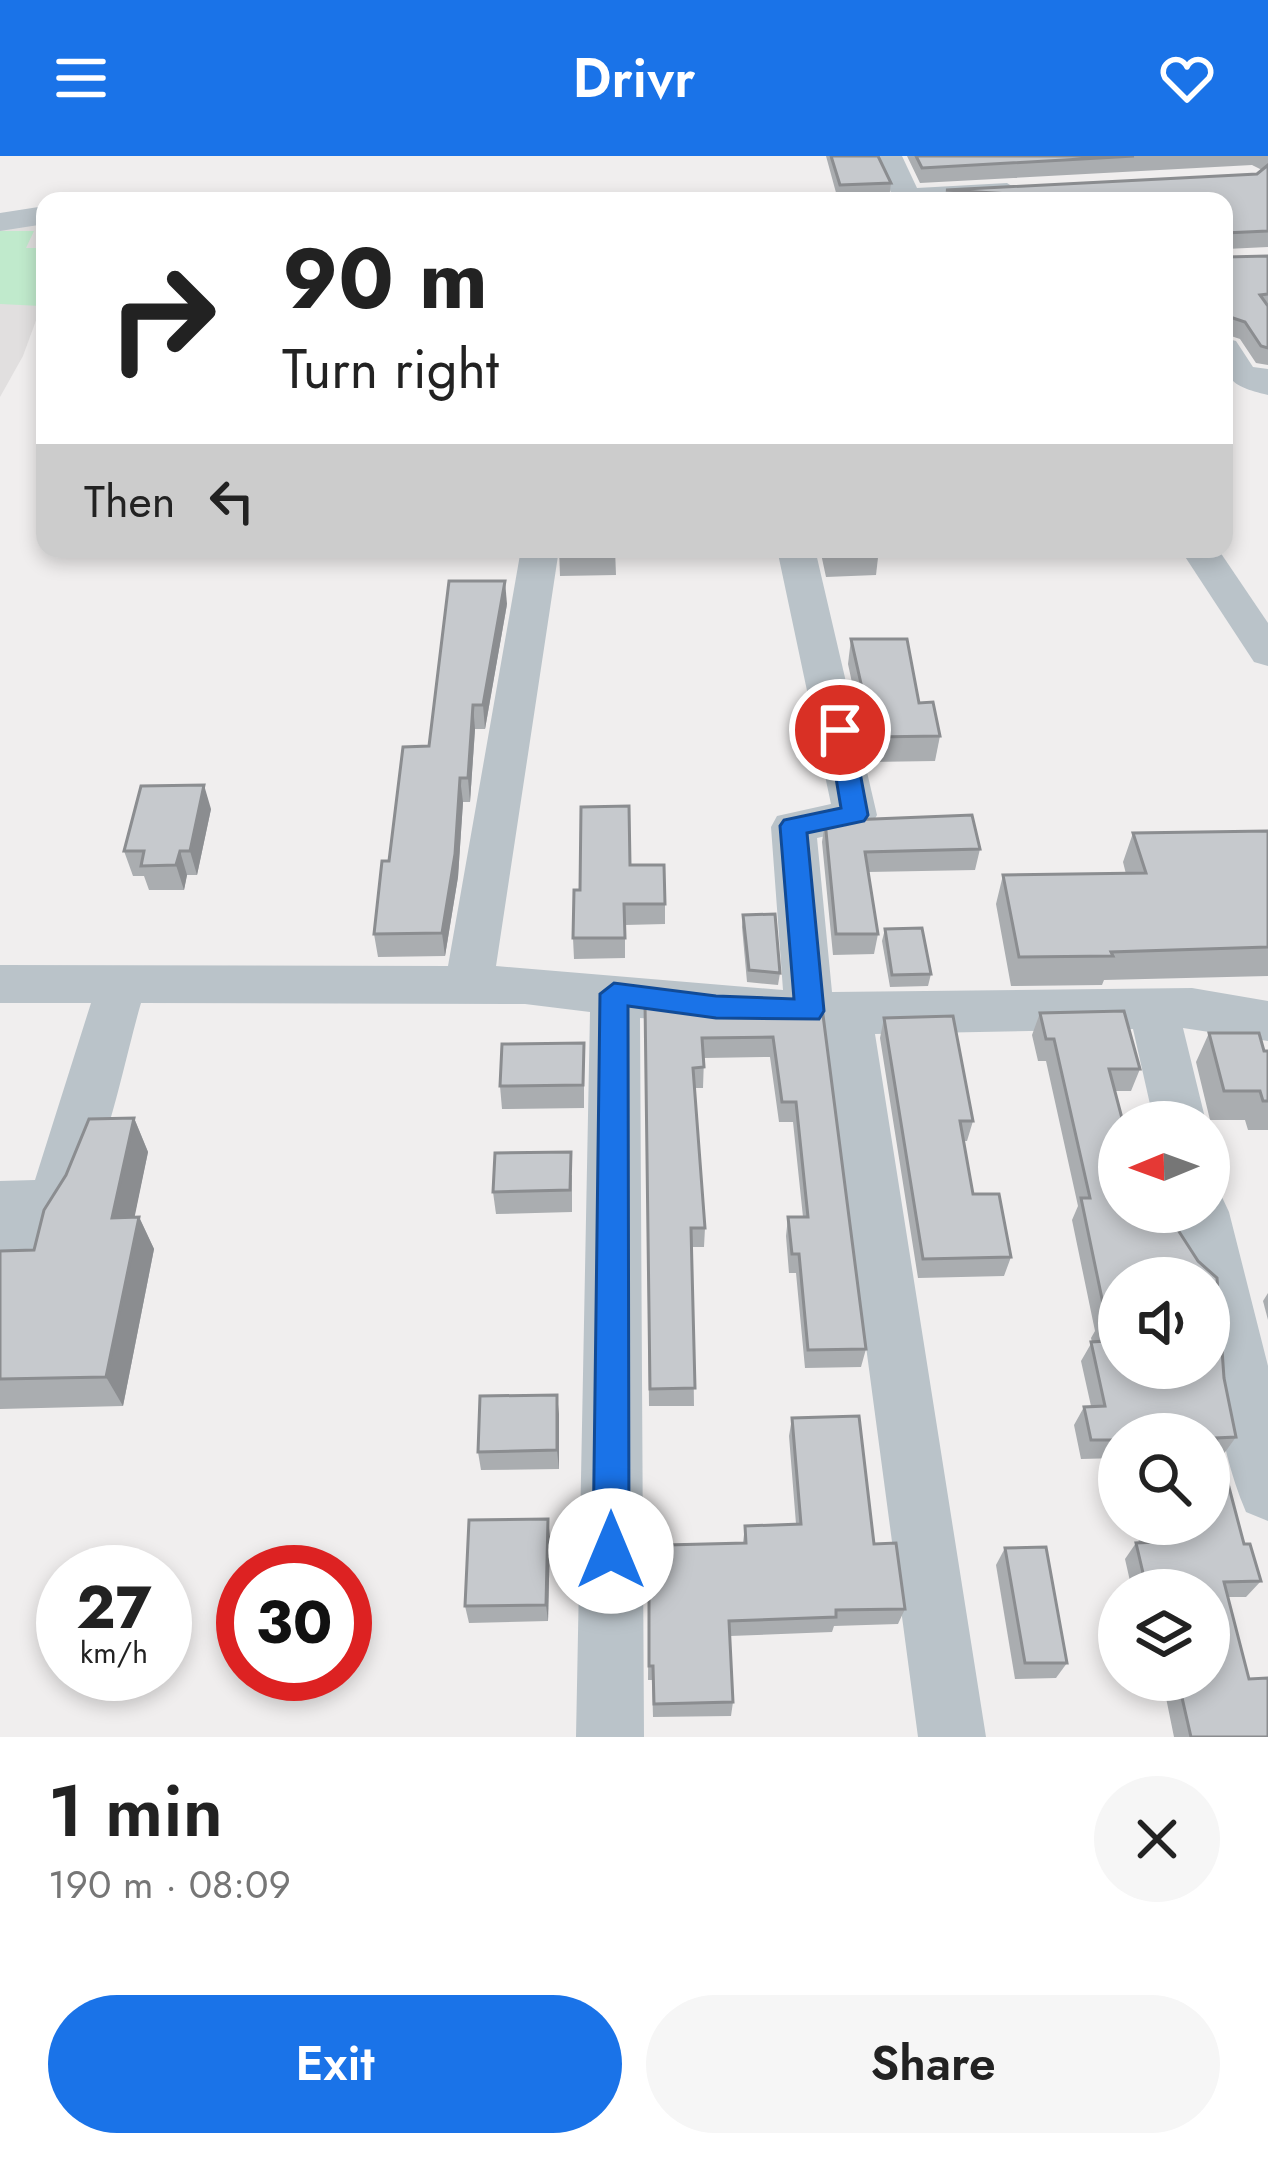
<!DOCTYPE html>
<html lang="en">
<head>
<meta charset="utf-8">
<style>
	body { margin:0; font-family:Jost,sans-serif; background:#f6f6f6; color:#222; height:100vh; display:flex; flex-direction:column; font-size:45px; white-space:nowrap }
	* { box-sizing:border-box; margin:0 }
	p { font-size:39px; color:#767676 }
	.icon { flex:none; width:66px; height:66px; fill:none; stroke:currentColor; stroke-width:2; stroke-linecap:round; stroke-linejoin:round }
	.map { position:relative; height:1581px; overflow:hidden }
	.panel { display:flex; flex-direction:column; background:#fff; flex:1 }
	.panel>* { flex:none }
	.banner { position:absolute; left:36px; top:36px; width:1197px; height:366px; border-radius:24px; box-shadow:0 6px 18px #0003; background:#fff; color:#222; overflow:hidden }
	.needle { width:78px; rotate:269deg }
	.fabs { position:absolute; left:1098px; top:945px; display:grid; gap:24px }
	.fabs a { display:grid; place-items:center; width:132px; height:132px; border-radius:50%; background:#fff; box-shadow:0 6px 18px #0003; font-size:60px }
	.speed { position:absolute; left:36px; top:1389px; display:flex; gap:24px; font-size:60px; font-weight:700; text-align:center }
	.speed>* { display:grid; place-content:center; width:156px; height:156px; border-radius:50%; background:#fff; box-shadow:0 6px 18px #0003; line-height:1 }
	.speed small { font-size:30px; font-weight:400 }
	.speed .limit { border:18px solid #d22; background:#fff; color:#111 }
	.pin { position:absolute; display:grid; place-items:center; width:102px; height:102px; color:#fff; margin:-51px; border:6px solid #fff; border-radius:50%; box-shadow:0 3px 12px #0007 }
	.me { position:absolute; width:132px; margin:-66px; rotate:0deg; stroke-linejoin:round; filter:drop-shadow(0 0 9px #0008) }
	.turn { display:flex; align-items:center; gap:42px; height:252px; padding:0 48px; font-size:54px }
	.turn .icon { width:156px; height:156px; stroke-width:2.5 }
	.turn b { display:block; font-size:84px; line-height:102px }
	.then { display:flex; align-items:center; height:114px; padding:0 48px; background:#0003; gap:24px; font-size:45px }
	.round { display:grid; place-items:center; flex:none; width:126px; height:126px; border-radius:63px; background:#f6f6f6 }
	.headline { display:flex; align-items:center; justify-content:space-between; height:204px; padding:0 48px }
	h1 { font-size:72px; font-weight:600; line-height:90px }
	.button { display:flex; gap:24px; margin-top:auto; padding:24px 48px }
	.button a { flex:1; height:138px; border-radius:72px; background:#1a73e8; color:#fff; font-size:48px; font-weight:600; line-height:138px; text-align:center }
	.button a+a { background:#f6f6f6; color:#222 }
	header { display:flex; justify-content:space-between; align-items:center; height:156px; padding:0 48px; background:#1a73e8; color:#fff; font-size:54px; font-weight:600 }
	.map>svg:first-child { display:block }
	.education { fill:#e1dfdf }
	.green { fill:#c0eacc }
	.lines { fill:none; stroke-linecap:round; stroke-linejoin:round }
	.minor { fill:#bac3c9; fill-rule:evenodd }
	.wall { fill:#aaadb0 }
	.shaded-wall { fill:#8b8d90 }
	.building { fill:#c6c9cd; stroke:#8b8d90; stroke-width:3; fill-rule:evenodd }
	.route { fill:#1a73e8; stroke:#114b97; stroke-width:3 }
</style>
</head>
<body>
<header><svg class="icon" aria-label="menu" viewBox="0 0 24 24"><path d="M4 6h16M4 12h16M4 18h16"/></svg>Drivr<svg class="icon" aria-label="heart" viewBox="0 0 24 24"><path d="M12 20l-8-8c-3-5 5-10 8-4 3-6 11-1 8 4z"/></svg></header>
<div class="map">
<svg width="1268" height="1581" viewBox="0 0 1268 1581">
	<rect width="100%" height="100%" fill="#f0eeee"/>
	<!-- education -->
	<path class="education" d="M45 52V140L23 200 0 241V60Z"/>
	<!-- green -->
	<path class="green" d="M0 75H34L26 92H45V140L41 150 0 148Z"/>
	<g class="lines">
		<!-- minor -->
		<g class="minor">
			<path d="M874 0H902L917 32 1007 27 1021 36 1007 45H895Z"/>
			<path d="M45 50V68L0 75V57Z"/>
			<path d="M1224 182 1236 185 1253 211 1268 213V239C1228 229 1224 224 1224 182Z"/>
			<path d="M521 393H559L496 810 783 834 771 671 777 660 831 648 777 393H815L877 659 871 670 817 682 832 836 1192 832 1268 845V885L1183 872 1206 966H1154L1133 873 875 878 986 1581H918L824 875 640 862 644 1581H576L590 856 525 848 141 847C116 932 92 1099 0 1133V1025L35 1024 91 847H0V809L448 810Z"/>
			<path d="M1180 393H1218L1268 467V510L1254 506Z"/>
			<path d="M1209 1035 1221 1039 1229 1056 1268 1210V1365L1246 1356C1215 1282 1209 1201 1209 1122H1189L1175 1056H1209Z"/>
		</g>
	</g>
	<!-- wall -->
	<g class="wall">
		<path d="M826 0H878L891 27 889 43 838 44Z"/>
		<path d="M907 0H1268V91L1226 93V101L1268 99V209L1256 207 1240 183 1225 178 1231 206 1226 223H1224V45H944L946 34 1257 18 1262 14 1252 9 920 27Z"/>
		<path d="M559 393H615L616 419 560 420Z"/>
		<path d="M820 393H879L876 419 826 421Z"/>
		<path d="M507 448 485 573H475L470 646H463L458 721 445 800 378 801 374 778 389 705 429 590Z"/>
		<path d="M851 483 919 547 940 580 935 605 869 606 848 508Z"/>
		<path d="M211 653 197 719H187L184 734H149L144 720H133L124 695Z"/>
		<path d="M825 665 980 693 975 714 868 716 878 778 874 798 833 799 822 686Z"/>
		<path d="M1268 675V820L1104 824 1102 829 1011 830 996 748 1003 719 1126 718 1123 706 1133 677Z"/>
		<path d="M630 709 665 748V768L625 769V802L574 803 573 782 580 734Z"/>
		<path d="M743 759 780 817 778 829 747 826 742 771Z"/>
		<path d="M885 773 931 818 928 830 890 831 882 785Z"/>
		<path d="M645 846 823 859 866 1193 861 1211 805 1212 796 1117H789L786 1080 788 1061H803L793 966H779L770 901 704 902 703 932H694L705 1072 704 1091H692L694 1250H649Z"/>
		<path d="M1040 857 1140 913 1131 935H1115L1119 1056 1224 1222 1236 1281 1223 1299H1220L1244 1388 1261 1425 1246 1441H1228L1249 1523 1268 1581H1174L1163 1527H1153L1152 1524H1209V1434H1132L1125 1403 1136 1387 1139 1386 1135 1368H1209V1278H1119V1302L1081 1303 1074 1269 1084 1251 1091 1250 1081 1205 1092 1186 1091 1182 1095 1175 1072 1064 1078 1050 1046 905H1038L1032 879Z"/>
		<path d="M884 862 973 965 967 985H964L973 1038 1011 1101 1004 1120 918 1122 880 882Z"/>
		<path d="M1209 877 1268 895V974H1248L1245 964H1210L1196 906Z"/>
		<path d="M584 910V952L502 953 500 930Z"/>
		<path d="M134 962 148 996 134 1061H139L154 1093 123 1250 0 1253V1095L34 1094Z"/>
		<path d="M572 1019V1056L496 1058 493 1036Z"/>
		<path d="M1268 1137V1164L1263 1145Z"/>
		<path d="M559 1258V1313L481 1314 478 1296Z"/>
		<path d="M792 1262 874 1388 905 1453 898 1468 834 1470 832 1476 730 1480 733 1546 731 1560 653 1561 652 1524H648L649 1419H666V1389L743 1387 745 1370 796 1368 789 1280Z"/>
		<path d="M550 1381 548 1465 469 1467 465 1450Z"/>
		<path d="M1005 1392 1067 1507 1056 1522 1015 1523 996 1409Z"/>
	</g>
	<!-- shaded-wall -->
	<g class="shaded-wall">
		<path d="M505 425 507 448 485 573 483 549Z"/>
		<path d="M473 549 475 573 470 646 468 622Z"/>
		<path d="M460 622 463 646 458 721 445 800 442 777Z"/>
		<path d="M204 629 211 653 197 719 190 695Z"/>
		<path d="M180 695 187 719 184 734 176 709Z"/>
		<path d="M134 962 148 996 128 1093 112 1062Z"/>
		<path d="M139 1061 154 1093 123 1250 106 1221Z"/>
		<path d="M557 1239 559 1258V1313L557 1294Z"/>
		<path d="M548 1363 550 1381 548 1465 546 1449Z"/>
	</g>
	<!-- building -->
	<g class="building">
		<path d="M831 0H878L891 27 840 29Z"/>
		<path d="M916 0H1134L922 12Z"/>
		<path d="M1268 9V75L1225 77 1226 101 1268 100V138L1260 139 1268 150V192L1261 190 1245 166 1230 161 1224 166 1225 180 1231 206 1224 207V45H1073L1072 42 946 34 1257 18Z"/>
		<path d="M559 393H615V394L558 395Z"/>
		<path d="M828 393H879L880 394 829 396Z"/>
		<path d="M449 425H505L483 549H473L468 622H460L455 698 442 777 374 778 382 705H389L403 591 429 590Z"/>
		<path d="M851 483H907L919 547 933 546 940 580 873 581Z"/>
		<path d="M204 629 190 695H180L176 709 141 710 144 695H124L141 630Z"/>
		<path d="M629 650 630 709H664L665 748H624L625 782H573L574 734H580L581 651Z"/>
		<path d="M972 659 980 693 865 696 878 778H836L825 665Z"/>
		<path d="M1268 675V791L1111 796 1113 800 1019 801 1003 719 1146 717 1133 677Z"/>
		<path d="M775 758 780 817 749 814 743 759Z"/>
		<path d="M922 772 931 818 892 819 885 773Z"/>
		<path d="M645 846 823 859 866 1193 808 1194 799 1098H792L788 1061H808L796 946H782L773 881 702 882 704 911 693 912 705 1072H691L695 1232 650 1233Z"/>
		<path d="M1124 855 1140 913H1109L1123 966H1119V1056H1173L1178 1074 1198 1105 1217 1122 1224 1222 1236 1281 1216 1282 1244 1388H1250L1261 1425 1224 1426 1249 1523 1268 1522V1581H1191L1178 1524H1209V1434H1147L1136 1387 1155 1386 1150 1368H1209V1278H1119V1284H1091L1084 1251 1105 1250 1091 1186 1106 1185 1101 1162H1106L1081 1042H1090L1054 883H1046L1040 857ZM1119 1122H1209V1212H1119Z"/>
		<path d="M953 860 973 965H960L973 1038H999L1011 1101 923 1103 884 862Z"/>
		<path d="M1209 877H1259L1264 895H1268V945H1263L1260 935H1224Z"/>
		<path d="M584 887 583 929 500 930 502 888Z"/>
		<path d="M134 962 112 1062 139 1061 106 1221 0 1223V1095L34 1094 44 1054 66 1019 89 963Z"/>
		<path d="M571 996 570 1034 493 1036 495 997Z"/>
		<path d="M557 1239V1294L478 1296 480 1240Z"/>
		<path d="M859 1260 874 1388 896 1387 905 1453 836 1454V1461L729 1465 733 1546 654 1548 653 1510H649V1419H667L666 1389 746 1387 745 1370 801 1368 792 1262Z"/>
		<path d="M548 1363 546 1449 465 1450 469 1364Z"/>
		<path d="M1046 1391 1067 1507H1025L1005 1392Z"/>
	</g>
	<!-- route -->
	<path class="route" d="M840 566 852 574 868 659 864 665 807 677 824 855 819 863 716 862 628 850 629 1395 624 1408 611 1413 598 1408 593 1395 600 838 614 827 716 840 794 843 780 670 784 664 841 652 828 574Z"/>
</svg>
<div class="fabs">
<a><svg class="needle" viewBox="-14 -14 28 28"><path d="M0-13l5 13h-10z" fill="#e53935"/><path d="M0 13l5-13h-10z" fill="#767676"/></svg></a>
<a><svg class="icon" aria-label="sound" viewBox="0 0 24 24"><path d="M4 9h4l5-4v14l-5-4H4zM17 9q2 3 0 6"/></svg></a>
<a><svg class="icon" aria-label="search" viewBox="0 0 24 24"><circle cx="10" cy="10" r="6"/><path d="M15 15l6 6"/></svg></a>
<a><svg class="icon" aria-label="layers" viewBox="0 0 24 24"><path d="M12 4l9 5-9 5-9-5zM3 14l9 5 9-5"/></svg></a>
</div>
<div class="speed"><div>27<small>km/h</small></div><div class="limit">30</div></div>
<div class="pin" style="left:840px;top:574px;background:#d93025"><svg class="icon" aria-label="arrive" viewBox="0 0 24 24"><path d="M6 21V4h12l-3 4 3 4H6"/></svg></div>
<svg class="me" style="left:611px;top:1395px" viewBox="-20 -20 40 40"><circle r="19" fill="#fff"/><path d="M0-13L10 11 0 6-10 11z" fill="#1a73e8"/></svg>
<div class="banner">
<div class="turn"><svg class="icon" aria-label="right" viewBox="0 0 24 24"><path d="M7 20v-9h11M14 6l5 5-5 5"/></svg><div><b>90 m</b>Turn right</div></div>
<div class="then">Then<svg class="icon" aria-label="left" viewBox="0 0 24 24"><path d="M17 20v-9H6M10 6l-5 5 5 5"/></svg></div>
</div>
</div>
<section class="panel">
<div class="headline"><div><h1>1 min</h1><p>190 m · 08:09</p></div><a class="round"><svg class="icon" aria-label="close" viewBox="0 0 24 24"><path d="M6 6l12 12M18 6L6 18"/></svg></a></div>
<div class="button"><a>Exit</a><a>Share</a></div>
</section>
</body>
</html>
